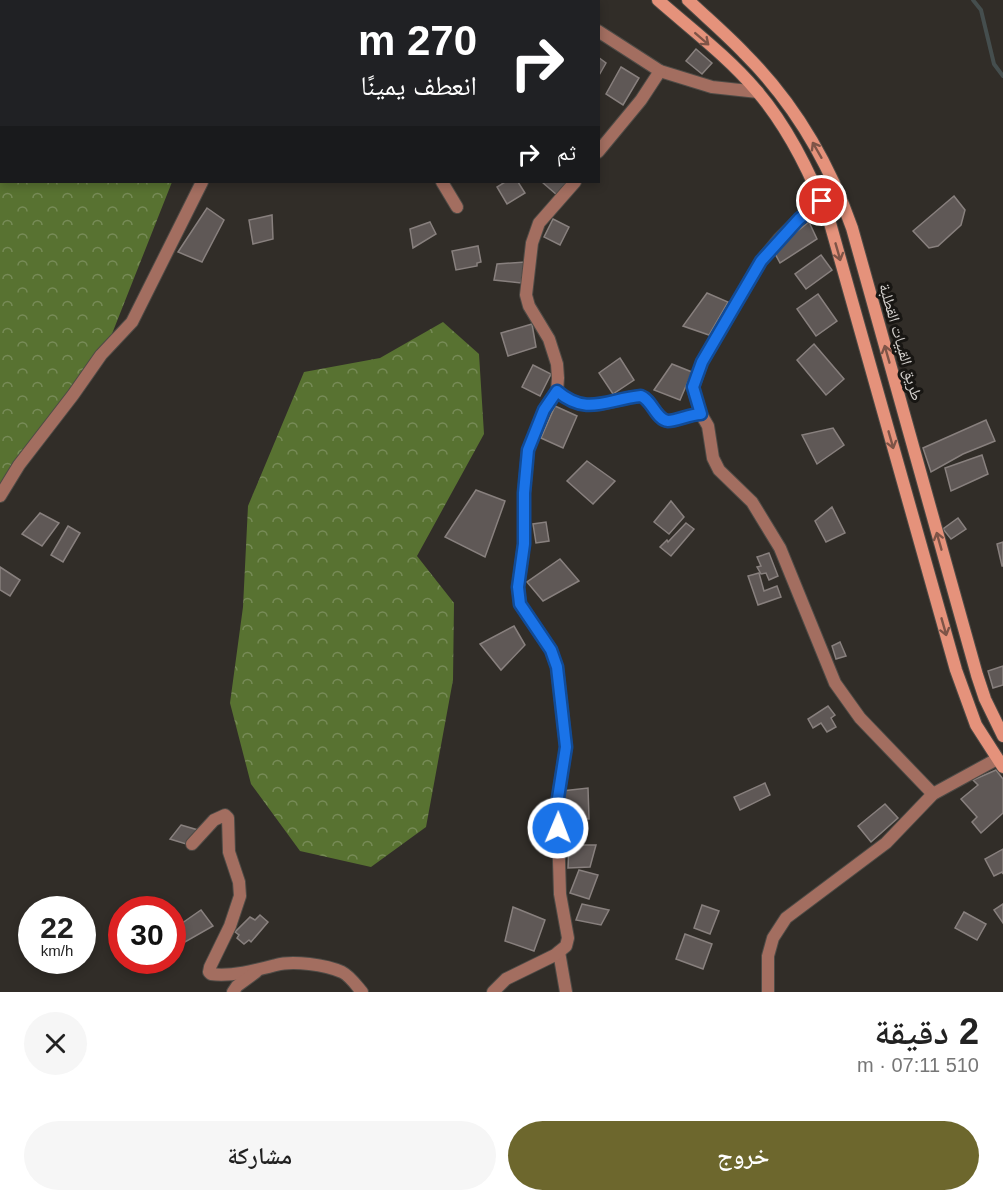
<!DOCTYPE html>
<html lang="ar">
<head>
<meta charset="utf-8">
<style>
	body { margin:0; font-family:Helvetica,"Noto Naskh Arabic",sans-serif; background:#f6f6f6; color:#222; direction:rtl; height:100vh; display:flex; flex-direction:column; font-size:22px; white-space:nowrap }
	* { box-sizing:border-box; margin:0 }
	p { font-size:20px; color:#767676 }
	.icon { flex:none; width:33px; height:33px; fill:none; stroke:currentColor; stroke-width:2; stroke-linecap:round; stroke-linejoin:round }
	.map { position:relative; height:992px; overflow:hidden; direction:ltr }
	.side { display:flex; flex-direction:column; background:#fff; flex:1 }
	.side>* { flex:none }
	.guide { position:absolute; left:0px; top:0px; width:600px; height:183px; box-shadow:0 3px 9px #0003; direction:rtl; background:#202124; color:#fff; overflow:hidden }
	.speed { position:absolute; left:18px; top:896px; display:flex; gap:12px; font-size:30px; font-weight:700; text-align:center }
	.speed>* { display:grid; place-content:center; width:78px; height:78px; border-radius:50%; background:#fff; box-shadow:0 3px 9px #0003; line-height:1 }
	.speed small { font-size:15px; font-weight:400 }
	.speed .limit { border:9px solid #d22; background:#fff; color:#111 }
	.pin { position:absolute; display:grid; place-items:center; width:51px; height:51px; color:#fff; margin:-26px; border:3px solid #fff; border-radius:50%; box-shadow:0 2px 6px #0007 }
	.me { position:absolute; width:66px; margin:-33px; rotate:1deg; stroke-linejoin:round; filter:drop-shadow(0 0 4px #0008) }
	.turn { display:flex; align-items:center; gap:21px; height:126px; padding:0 24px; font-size:27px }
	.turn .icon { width:78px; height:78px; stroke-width:2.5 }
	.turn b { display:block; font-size:42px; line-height:51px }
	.then { display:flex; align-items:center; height:57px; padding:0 24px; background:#0003; gap:12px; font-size:22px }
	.round { display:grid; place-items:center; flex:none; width:63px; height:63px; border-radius:32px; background:#f6f6f6 }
	.head { display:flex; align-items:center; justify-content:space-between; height:102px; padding:0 24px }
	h1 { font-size:36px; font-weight:600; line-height:45px }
	.action { display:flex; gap:12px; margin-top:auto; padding:12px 24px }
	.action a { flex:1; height:69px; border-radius:36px; background:#6d672d; color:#fff; font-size:24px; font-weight:600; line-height:69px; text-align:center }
	.action a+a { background:#f6f6f6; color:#222 }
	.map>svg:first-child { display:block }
	.forest { fill:url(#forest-crowns) }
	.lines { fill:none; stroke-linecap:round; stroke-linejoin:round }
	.stream { stroke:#454e4e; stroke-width:4 }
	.building { fill:#5f5856; stroke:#88807e; stroke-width:1.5 }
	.street-casing { stroke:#4e4b46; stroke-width:14 }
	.secondary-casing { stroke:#4e4b46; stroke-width:14 }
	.street { stroke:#a36e60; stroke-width:12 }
	.secondary { stroke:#e5927b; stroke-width:12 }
	.oneway { stroke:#7e5447 }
	.route-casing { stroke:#114b97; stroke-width:15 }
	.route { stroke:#1a73e8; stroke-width:10 }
	.labels { text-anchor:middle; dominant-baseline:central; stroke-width:6; stroke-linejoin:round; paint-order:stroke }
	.street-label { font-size:16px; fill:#d4d1ce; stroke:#181613 }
</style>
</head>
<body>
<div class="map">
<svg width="1003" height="992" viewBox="0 0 1003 992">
	<defs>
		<pattern id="forest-crowns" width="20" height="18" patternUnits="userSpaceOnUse" patternTransform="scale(1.5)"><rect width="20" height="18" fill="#587231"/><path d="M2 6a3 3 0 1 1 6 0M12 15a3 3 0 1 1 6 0" fill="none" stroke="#778b57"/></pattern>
	</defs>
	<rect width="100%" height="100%" fill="#312d28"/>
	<!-- forest -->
	<g class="forest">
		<path d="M0 0 158 1 2 2V182H172L106 349 0 487Z"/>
		<path d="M443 322 479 354 484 434 417 556 454 603 453 680 426 827 371 867 300 851 251 784 230 703 243 607 248 506 304 372 380 358Z"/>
	</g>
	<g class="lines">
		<!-- stream -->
		<path class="stream" d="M973 0 981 10 994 64 1003 76"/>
	</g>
	<!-- building -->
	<g class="building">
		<path d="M247 0H284L290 2H247Z"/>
		<path d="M484 0H511V2H485Z"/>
		<path d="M696 49 712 63 702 74 686 61Z"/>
		<path d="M598 57 606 63 598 77Z"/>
		<path d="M621 67 639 78 623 105 606 94Z"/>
		<path d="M505 182H518L525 193 507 204 497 187Z"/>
		<path d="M542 182H567L557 195Z"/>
		<path d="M954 196 965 210 961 225 938 246 929 248 913 231Z"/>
		<path d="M207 208 224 220 202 262 178 252Z"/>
		<path d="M272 215 273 239 253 244 249 220Z"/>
		<path d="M553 219 569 227 560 245 544 237Z"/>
		<path d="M430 222 436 234 413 248 410 229Z"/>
		<path d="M809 222 817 239 780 263 773 250Z"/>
		<path d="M478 246 481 262 477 263V266L456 270 452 251Z"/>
		<path d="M821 255 832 270 806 289 795 274Z"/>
		<path d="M525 262 521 283 494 280 497 264Z"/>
		<path d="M707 293 728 302 709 335 683 326Z"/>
		<path d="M818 294 837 321 816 336 797 309Z"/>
		<path d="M532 324 536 347 508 356 501 333Z"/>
		<path d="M814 344 844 379 826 395 797 360Z"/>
		<path d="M620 358 634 380 613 394 599 373Z"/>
		<path d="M672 364 692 372 680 400 654 390Z"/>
		<path d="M533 365 551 374 540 396 522 387Z"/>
		<path d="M555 406 577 416 563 448 541 438Z"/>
		<path d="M986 420 995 441 963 454 931 472 923 448Z"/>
		<path d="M833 428 844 445 817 464 802 435Z"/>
		<path d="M982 455 988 474 951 491 945 468Z"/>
		<path d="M587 461 615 481 593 504 567 481Z"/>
		<path d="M476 490 505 501 485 557 445 537Z"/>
		<path d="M671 501 684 517 669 534 654 522Z"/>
		<path d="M832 507 845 533 826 542 815 521Z"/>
		<path d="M40 513 59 523 42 546 22 534Z"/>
		<path d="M958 518 966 529 951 539 943 529Z"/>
		<path d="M546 522 549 541 536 543 533 524Z"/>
		<path d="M686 523 694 529 671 556 660 547 667 540 668 542Z"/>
		<path d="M68 526 80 533 63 562 51 555Z"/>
		<path d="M1003 542V566H1002L997 544Z"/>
		<path d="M769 553 778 576 769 580 766 573 761 574 757 567 761 566 757 557Z"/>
		<path d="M560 559 579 581 543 601 527 582Z"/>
		<path d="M0 567 20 580 10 596 0 590Z"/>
		<path d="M759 573 764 591 777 586 781 597 758 605 748 576Z"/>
		<path d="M514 626 525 645 501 670 480 644Z"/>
		<path d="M840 642 846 656 836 659 832 646Z"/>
		<path d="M1003 666V685L993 688 988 671Z"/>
		<path d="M828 706 835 715 831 718 836 727 827 732 821 723 813 728 808 719Z"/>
		<path d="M996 770 1003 779V813L981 833 972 822 977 817 961 799 978 785 973 780Z"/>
		<path d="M765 783 770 795 740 810 734 797Z"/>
		<path d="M588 788 589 819 563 818 562 791Z"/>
		<path d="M885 804 898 818 871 842 858 826Z"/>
		<path d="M181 825 198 830 186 844 170 839Z"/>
		<path d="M569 845H596L590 867 568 868Z"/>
		<path d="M1003 849V874L1002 872 994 876 985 859Z"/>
		<path d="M579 870 598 875 589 899 570 893Z"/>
		<path d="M582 904 609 910 601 925 576 920Z"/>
		<path d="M1003 904V923L994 910Z"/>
		<path d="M702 905 719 911 710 934 694 928Z"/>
		<path d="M513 907 545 920 534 951 505 941Z"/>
		<path d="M201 910 213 926 185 942 178 926Z"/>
		<path d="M964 912 986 924 977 940 955 928Z"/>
		<path d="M260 915 268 922 251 942 249 940 244 944 237 938 239 935 235 932 250 917 255 920Z"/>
		<path d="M685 934 712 944 703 969 676 959Z"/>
	</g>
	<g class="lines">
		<!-- street casing -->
		<g class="street-casing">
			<g id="street">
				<path d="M291 0 293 2"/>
				<path d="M369 0V2"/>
				<path d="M558 0 560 2"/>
				<path d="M242 2 243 0"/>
				<path d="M534 2 535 0"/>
				<path d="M598 31 660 71 712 87 758 92"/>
				<path d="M598 152 641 100 660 71"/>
				<path d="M442 182 457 207"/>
				<path d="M557 391C587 417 607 399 641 396 652 400 657 420 668 421 678 421 690 414 701 414L693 388 702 362 716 338 761 261 779 239 799 219 822 201"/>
				<path d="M701 414 708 426 713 458 719 470 752 502 780 548 835 683 860 718 933 794"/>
				<path d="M0 496 19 465 73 395 101 355 132 322 202 182"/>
				<path d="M192 844 214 820 225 815 228 818 229 852 239 882 240 896 230 926 210 967 209 972 211 974C231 977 257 970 276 965 293 960 326 965 342 972 350 976 356 985 362 992"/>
				<path d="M559 952 566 992"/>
				<path d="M233 992 237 986 256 972"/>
				<path d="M493 992 506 979 555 955 566 946 568 938 560 894 558 828V798L566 747 557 667 551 650 520 604 518 587 524 544V493L528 450 544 410 557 391 558 378 557 364 549 339 529 306 526 295 532 243 539 223 575 182"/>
				<path d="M768 992V956L773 938 786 918 886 843 933 794 997 759"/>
			</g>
		</g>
		<!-- secondary casing -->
		<g class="secondary-casing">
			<g id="secondary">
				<path d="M658 0C691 29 728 57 756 90 789 128 812 176 830 223L956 670 976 725 1003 767"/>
				<path d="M688 0C707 18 727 35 745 54 794 103 829 163 852 228L977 675 985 699 1003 736"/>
			</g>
		</g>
		<!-- street -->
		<use href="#street" class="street"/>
		<!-- secondary -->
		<use href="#secondary" class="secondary"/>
	</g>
	<!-- one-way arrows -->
	<defs><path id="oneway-shaft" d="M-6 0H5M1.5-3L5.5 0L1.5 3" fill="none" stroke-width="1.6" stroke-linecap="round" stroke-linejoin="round" transform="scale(1.5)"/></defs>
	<g class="oneway">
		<use href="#oneway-shaft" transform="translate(702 39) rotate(41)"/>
		<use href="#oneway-shaft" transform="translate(817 150) rotate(-120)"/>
		<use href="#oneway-shaft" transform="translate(838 252) rotate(74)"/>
		<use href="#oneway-shaft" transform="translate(887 354) rotate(-106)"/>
		<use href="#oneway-shaft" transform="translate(891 440) rotate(74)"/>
		<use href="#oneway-shaft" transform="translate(939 541) rotate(-106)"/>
		<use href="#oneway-shaft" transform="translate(944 627) rotate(74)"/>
	</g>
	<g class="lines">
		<!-- route casing -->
		<g class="route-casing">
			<path id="route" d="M558 828V798L566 747 557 667 551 650 520 604 518 587 524 544V493L528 450 544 410 557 391C587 417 607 399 641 396 652 400 656 420 668 421 677 421 690 414 701 414L693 387 702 362 716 338 761 261 799 219 822 201"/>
		</g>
		<!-- route -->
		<use href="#route" class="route"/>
	</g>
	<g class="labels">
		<!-- street labels -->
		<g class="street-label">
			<text transform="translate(901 342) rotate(74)">طريق القبيات القطلبة</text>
		</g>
	</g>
</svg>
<div class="speed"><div>22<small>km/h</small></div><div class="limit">30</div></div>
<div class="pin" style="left:822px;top:201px;background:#d93025"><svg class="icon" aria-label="arrive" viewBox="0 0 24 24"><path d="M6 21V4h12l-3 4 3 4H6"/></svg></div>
<svg class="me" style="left:558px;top:828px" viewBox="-20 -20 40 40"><circle r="17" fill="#1a73e8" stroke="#fff" stroke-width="3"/><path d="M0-11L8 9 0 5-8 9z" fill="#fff"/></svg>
<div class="guide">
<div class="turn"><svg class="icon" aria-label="right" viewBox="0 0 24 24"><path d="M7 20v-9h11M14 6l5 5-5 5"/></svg><div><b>270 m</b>انعطف يمينًا</div></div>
<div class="then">ثم<svg class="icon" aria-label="right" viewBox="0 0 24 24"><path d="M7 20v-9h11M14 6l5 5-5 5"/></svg></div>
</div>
</div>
<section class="side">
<div class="head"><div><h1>2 دقيقة</h1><p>510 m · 07:11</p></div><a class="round"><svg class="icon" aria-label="close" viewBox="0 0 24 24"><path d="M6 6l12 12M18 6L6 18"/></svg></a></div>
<div class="action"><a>خروج</a><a>مشاركة</a></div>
</section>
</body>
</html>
